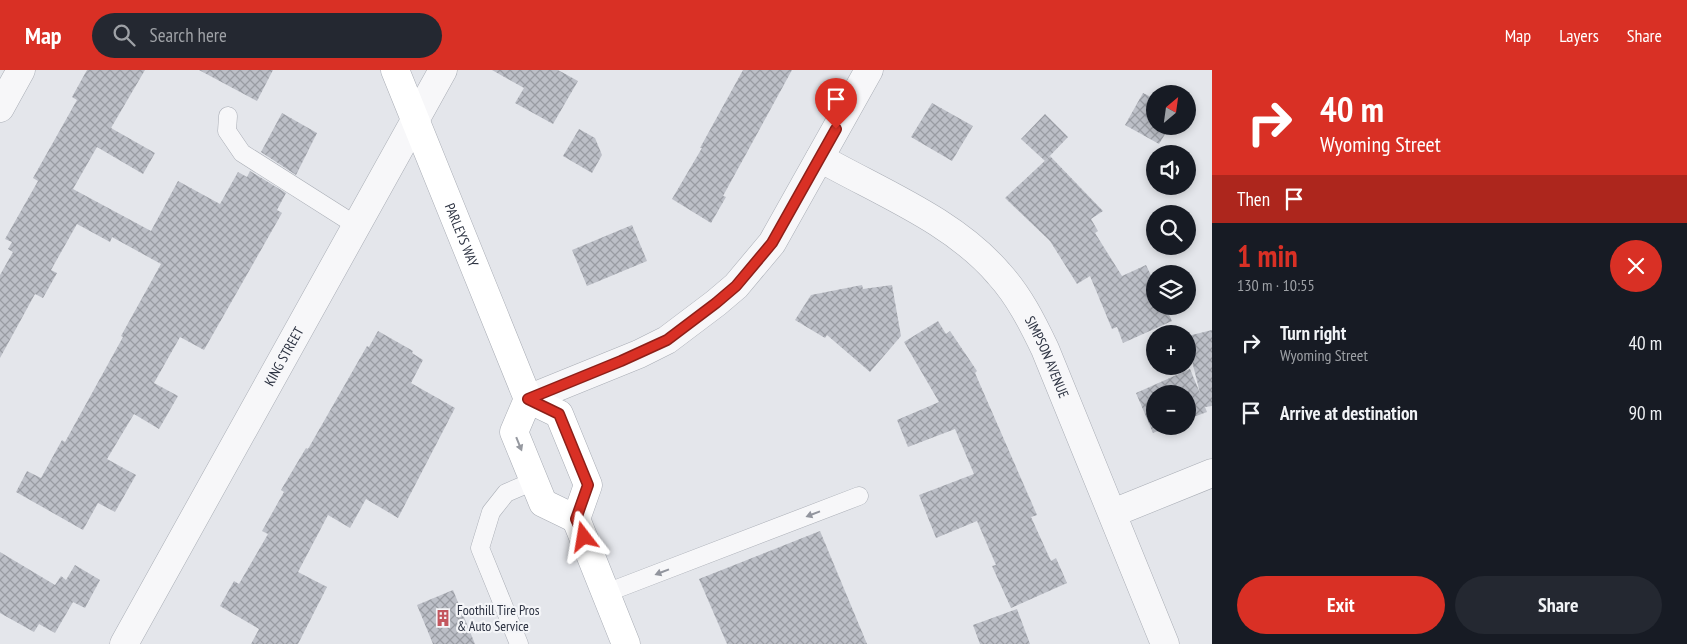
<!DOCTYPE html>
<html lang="en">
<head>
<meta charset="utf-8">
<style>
	body { margin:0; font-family:"PT Sans Narrow",sans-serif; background:#242831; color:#f1f3f6; height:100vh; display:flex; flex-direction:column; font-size:19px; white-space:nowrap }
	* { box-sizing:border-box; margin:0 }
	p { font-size:16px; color:#9ea1a6 }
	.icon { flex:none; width:28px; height:28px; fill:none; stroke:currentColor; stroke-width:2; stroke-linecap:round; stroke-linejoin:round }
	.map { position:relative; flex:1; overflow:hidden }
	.details { display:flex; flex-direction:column; background:#171b24; width:475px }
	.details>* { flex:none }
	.top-card { background:#d93025; color:#fff; overflow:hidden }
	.needle { width:32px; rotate:29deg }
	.fabs { position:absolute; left:1146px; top:15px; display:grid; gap:10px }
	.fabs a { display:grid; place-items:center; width:50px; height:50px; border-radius:50%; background:#171b24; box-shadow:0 2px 8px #0003; font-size:25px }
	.pin { position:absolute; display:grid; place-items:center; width:42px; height:42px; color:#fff; margin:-51px -21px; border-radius:50% 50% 50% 0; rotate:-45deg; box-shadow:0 0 5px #0007 }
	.pin .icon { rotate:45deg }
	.me { position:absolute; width:55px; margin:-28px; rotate:346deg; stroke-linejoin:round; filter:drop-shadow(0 0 4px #0008) }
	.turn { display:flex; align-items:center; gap:18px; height:105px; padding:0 25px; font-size:22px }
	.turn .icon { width:65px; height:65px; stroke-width:2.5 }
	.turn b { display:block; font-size:35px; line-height:42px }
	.then { display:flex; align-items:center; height:48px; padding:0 25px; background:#0003; gap:10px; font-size:19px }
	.round { display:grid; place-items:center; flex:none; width:52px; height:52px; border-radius:26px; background:#242831 }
	.overview { display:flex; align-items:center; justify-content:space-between; height:85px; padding:0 25px }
	h1 { font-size:30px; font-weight:800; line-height:38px; color:#d93025 }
	.cta { display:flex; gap:10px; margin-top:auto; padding:10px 25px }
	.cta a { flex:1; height:58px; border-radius:30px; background:#d93025; color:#fff; font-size:20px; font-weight:800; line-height:58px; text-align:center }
	.cta a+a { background:#242831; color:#f1f3f6 }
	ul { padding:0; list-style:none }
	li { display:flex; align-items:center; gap:15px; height:70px; padding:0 25px }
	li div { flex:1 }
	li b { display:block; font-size:19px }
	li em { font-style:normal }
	header { display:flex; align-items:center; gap:30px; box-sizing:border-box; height:70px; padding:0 25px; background:#d93025; color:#fff }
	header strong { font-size:24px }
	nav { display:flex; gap:28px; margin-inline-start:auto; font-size:18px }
	.search { width:350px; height:45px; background:#242831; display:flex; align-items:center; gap:12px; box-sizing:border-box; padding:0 18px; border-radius:28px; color:#9ea1a6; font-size:19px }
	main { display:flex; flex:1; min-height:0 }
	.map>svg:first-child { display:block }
	.building { fill:url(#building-cross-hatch) }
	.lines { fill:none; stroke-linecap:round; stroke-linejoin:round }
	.lane-casing { stroke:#a9adb5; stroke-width:19 }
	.street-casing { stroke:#a9adb5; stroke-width:29 }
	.secondary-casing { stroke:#a9adb5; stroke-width:29 }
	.lane { stroke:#f7f7f9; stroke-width:18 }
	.street { stroke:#f7f7f9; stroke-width:28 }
	.secondary { stroke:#fff; stroke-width:28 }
	.oneway { fill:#9699a0 }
	.oneway2 { fill:#92959e }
	.route-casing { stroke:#8d1f18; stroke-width:12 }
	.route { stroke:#d93025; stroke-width:9 }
	.labels { text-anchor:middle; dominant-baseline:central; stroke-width:4.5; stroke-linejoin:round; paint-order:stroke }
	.street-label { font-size:14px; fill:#2d3342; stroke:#f4f5f8 }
	.poi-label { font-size:14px; fill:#2d3342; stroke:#f4f5f8; text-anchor:start }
</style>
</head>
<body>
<header>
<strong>Map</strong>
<div class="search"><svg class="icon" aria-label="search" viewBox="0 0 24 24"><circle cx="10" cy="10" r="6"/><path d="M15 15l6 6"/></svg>Search here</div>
<nav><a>Map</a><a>Layers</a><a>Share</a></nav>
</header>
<main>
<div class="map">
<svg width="1212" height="574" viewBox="0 0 1212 574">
	<defs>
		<pattern id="building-cross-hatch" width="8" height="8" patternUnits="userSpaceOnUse" patternTransform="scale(1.25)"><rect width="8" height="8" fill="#bcbfc7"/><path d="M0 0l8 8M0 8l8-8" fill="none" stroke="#999ca3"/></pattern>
	</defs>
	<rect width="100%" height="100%" fill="#e4e6eb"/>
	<!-- building -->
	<g class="building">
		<path d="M87 0H145L111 58 155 83 143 104 97 77 73 119 151 161 178 111 220 134 238 102 247 107 250 101 286 123 277 140 282 143 204 280 180 267 154 313 178 326 159 359 134 344 107 389 136 405 115 442 98 433 83 460 16 422 27 401 41 408 62 370 65 372 123 267 121 266 161 194 112 167 110 172 77 154 51 200 57 203 43 228 35 224 0 288V205L13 182 8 179 12 172 5 169 38 111 33 108 77 30 72 27Z"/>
		<path d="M199 0H273L257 31Z"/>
		<path d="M492 0H558L578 11 553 54 515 33 524 18Z"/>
		<path d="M743 0H792L723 126 726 127 711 153 672 129 702 78H700Z"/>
		<path d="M1143 23 1155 29V56H1170L1159 74 1125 55Z"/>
		<path d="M932 33 973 56 952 91 911 67Z"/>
		<path d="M282 43 317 63 296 105 261 82Z"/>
		<path d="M1045 44 1068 67 1045 91 1021 69Z"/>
		<path d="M579 59 595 68 602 85 592 103 563 86Z"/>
		<path d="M1050 86 1103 141 1091 149 1098 161 1095 163 1122 206 1146 195 1155 214V236H1165L1172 251 1123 273 1117 257 1112 259 1090 206 1077 214 1050 171 1005 128Z"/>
		<path d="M632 155 647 191 587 216 572 180Z"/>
		<path d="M862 215 863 219 892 215 901 266 870 302 827 265 825 268 795 250 811 225Z"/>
		<path d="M938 251 946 264 950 261 977 301 975 303 1037 445 1031 447 1051 491 1056 488 1067 513 1011 538 992 496 996 495 977 451 936 468 919 425 974 404 955 359 908 377 897 350 939 332 904 272Z"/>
		<path d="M1212 260V336L1205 337 1207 342 1188 349V324H1155V356H1169L1153 363 1136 323 1190 299 1200 323 1188 275V266Z"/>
		<path d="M378 261 413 281 412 283 423 290 411 313 455 338 398 448 366 429 350 458 328 445 298 502 327 517 298 574H251L259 559 220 536 234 511 239 514 268 464 262 461 284 422 281 420 306 378 308 379 367 276 369 277Z"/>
		<path d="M820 461 867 574H727L699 509Z"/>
		<path d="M0 482 55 515 61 506 66 510 75 495 100 510 85 538 73 532 55 563 39 554 34 562 0 543Z"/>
		<path d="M453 520 475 574H433L417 535Z"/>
		<path d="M1017 539 1030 574H980L973 555Z"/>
	</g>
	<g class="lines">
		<!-- lane casing -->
		<g class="lane-casing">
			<g id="lane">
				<path d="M228 46 227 61 242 83 357 156"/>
				<path d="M606 523 859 426"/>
				<path d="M519 574 480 478 491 442 506 423 534 411"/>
			</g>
		</g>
		<!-- street casing -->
		<g class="street-casing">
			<g id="street">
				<path d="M0 38 21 0"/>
				<path id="s1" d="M820 88C880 122 954 151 999 204 1019 226 1032 252 1045 279L1165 574"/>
				<path d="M528 329 639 284 667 270 716 233 736 216 772 173 869 0"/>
				<path d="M1113 443 1212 403"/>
				<path id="s2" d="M124 574 443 0"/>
			</g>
		</g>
		<!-- secondary casing -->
		<g class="secondary-casing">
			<g id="secondary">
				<path id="s3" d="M395 0 528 329 559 344 588 415 576 449 626 574"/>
				<path d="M528 329 514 362 543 433 576 449"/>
			</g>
		</g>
		<!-- lane -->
		<use href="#lane" class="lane"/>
		<!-- street -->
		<use href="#street" class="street"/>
		<!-- secondary -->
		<use href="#secondary" class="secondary"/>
	</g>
	<!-- one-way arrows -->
	<defs><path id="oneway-solid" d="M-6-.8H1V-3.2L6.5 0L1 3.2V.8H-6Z" transform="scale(1.25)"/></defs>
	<use class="oneway" href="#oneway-solid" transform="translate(519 374) rotate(68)"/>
	<g class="oneway2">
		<use href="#oneway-solid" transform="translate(813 444) rotate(159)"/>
		<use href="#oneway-solid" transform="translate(662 502) rotate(159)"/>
	</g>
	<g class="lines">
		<!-- route casing -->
		<g class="route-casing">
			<path id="route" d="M584 467 576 449 588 415 559 344 528 329 621 291 667 270 716 233 736 216 772 173 836 59"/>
		</g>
		<!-- route -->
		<use href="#route" class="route"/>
	</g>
	<!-- icons -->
	<defs>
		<g id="building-bare" transform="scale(1.35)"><path d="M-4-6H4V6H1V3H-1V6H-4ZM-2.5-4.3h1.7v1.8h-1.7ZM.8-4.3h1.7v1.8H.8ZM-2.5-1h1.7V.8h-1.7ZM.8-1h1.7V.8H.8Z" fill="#c3565e" stroke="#f4f5f8" stroke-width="2.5" paint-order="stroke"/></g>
	</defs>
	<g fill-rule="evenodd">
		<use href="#building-bare" x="443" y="548"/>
	</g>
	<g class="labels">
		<!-- street labels -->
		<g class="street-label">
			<text stroke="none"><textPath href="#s3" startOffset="178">PARLEYS WAY</textPath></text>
			<text stroke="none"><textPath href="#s2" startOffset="329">KING STREET</textPath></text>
			<text stroke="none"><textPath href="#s1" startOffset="311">SIMPSON AVENUE</textPath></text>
		</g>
		<!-- poi labels -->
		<g class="poi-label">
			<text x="457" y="540">Foothill Tire Pros<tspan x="457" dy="16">&amp; Auto Service</tspan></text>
		</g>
	</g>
</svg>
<div class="fabs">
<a><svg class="needle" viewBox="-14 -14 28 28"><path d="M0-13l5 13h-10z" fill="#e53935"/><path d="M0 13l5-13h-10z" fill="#9ea1a6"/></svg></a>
<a><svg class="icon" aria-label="sound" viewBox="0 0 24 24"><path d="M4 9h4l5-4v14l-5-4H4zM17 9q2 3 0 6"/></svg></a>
<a><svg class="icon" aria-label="search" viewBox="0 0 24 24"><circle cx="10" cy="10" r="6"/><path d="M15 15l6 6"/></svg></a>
<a><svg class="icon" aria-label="layers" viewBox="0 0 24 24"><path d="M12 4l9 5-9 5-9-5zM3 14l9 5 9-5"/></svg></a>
<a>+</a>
<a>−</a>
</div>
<div class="pin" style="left:836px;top:59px;background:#d93025"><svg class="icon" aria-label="arrive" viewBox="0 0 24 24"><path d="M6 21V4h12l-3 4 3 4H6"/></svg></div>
<svg class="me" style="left:584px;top:467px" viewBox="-20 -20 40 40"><path d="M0-17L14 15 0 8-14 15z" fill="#d93025" stroke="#fff" stroke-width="4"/></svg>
</div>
<section class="details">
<div class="top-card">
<div class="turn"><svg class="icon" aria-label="right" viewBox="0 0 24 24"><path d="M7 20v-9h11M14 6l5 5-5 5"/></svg><div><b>40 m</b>Wyoming Street</div></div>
<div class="then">Then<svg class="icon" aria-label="arrive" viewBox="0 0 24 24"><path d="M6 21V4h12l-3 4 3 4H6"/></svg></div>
</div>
<div class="overview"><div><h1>1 min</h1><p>130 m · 10:55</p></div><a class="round" style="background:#d93025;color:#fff"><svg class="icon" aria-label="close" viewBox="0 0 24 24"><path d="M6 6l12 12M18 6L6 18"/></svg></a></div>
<ul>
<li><svg class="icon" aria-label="right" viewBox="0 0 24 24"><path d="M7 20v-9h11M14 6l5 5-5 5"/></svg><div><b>Turn right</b><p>Wyoming Street</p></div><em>40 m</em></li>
<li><svg class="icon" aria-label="arrive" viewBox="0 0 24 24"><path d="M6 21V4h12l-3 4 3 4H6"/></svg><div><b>Arrive at destination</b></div><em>90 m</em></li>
</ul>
<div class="cta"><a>Exit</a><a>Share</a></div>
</section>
</main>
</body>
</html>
